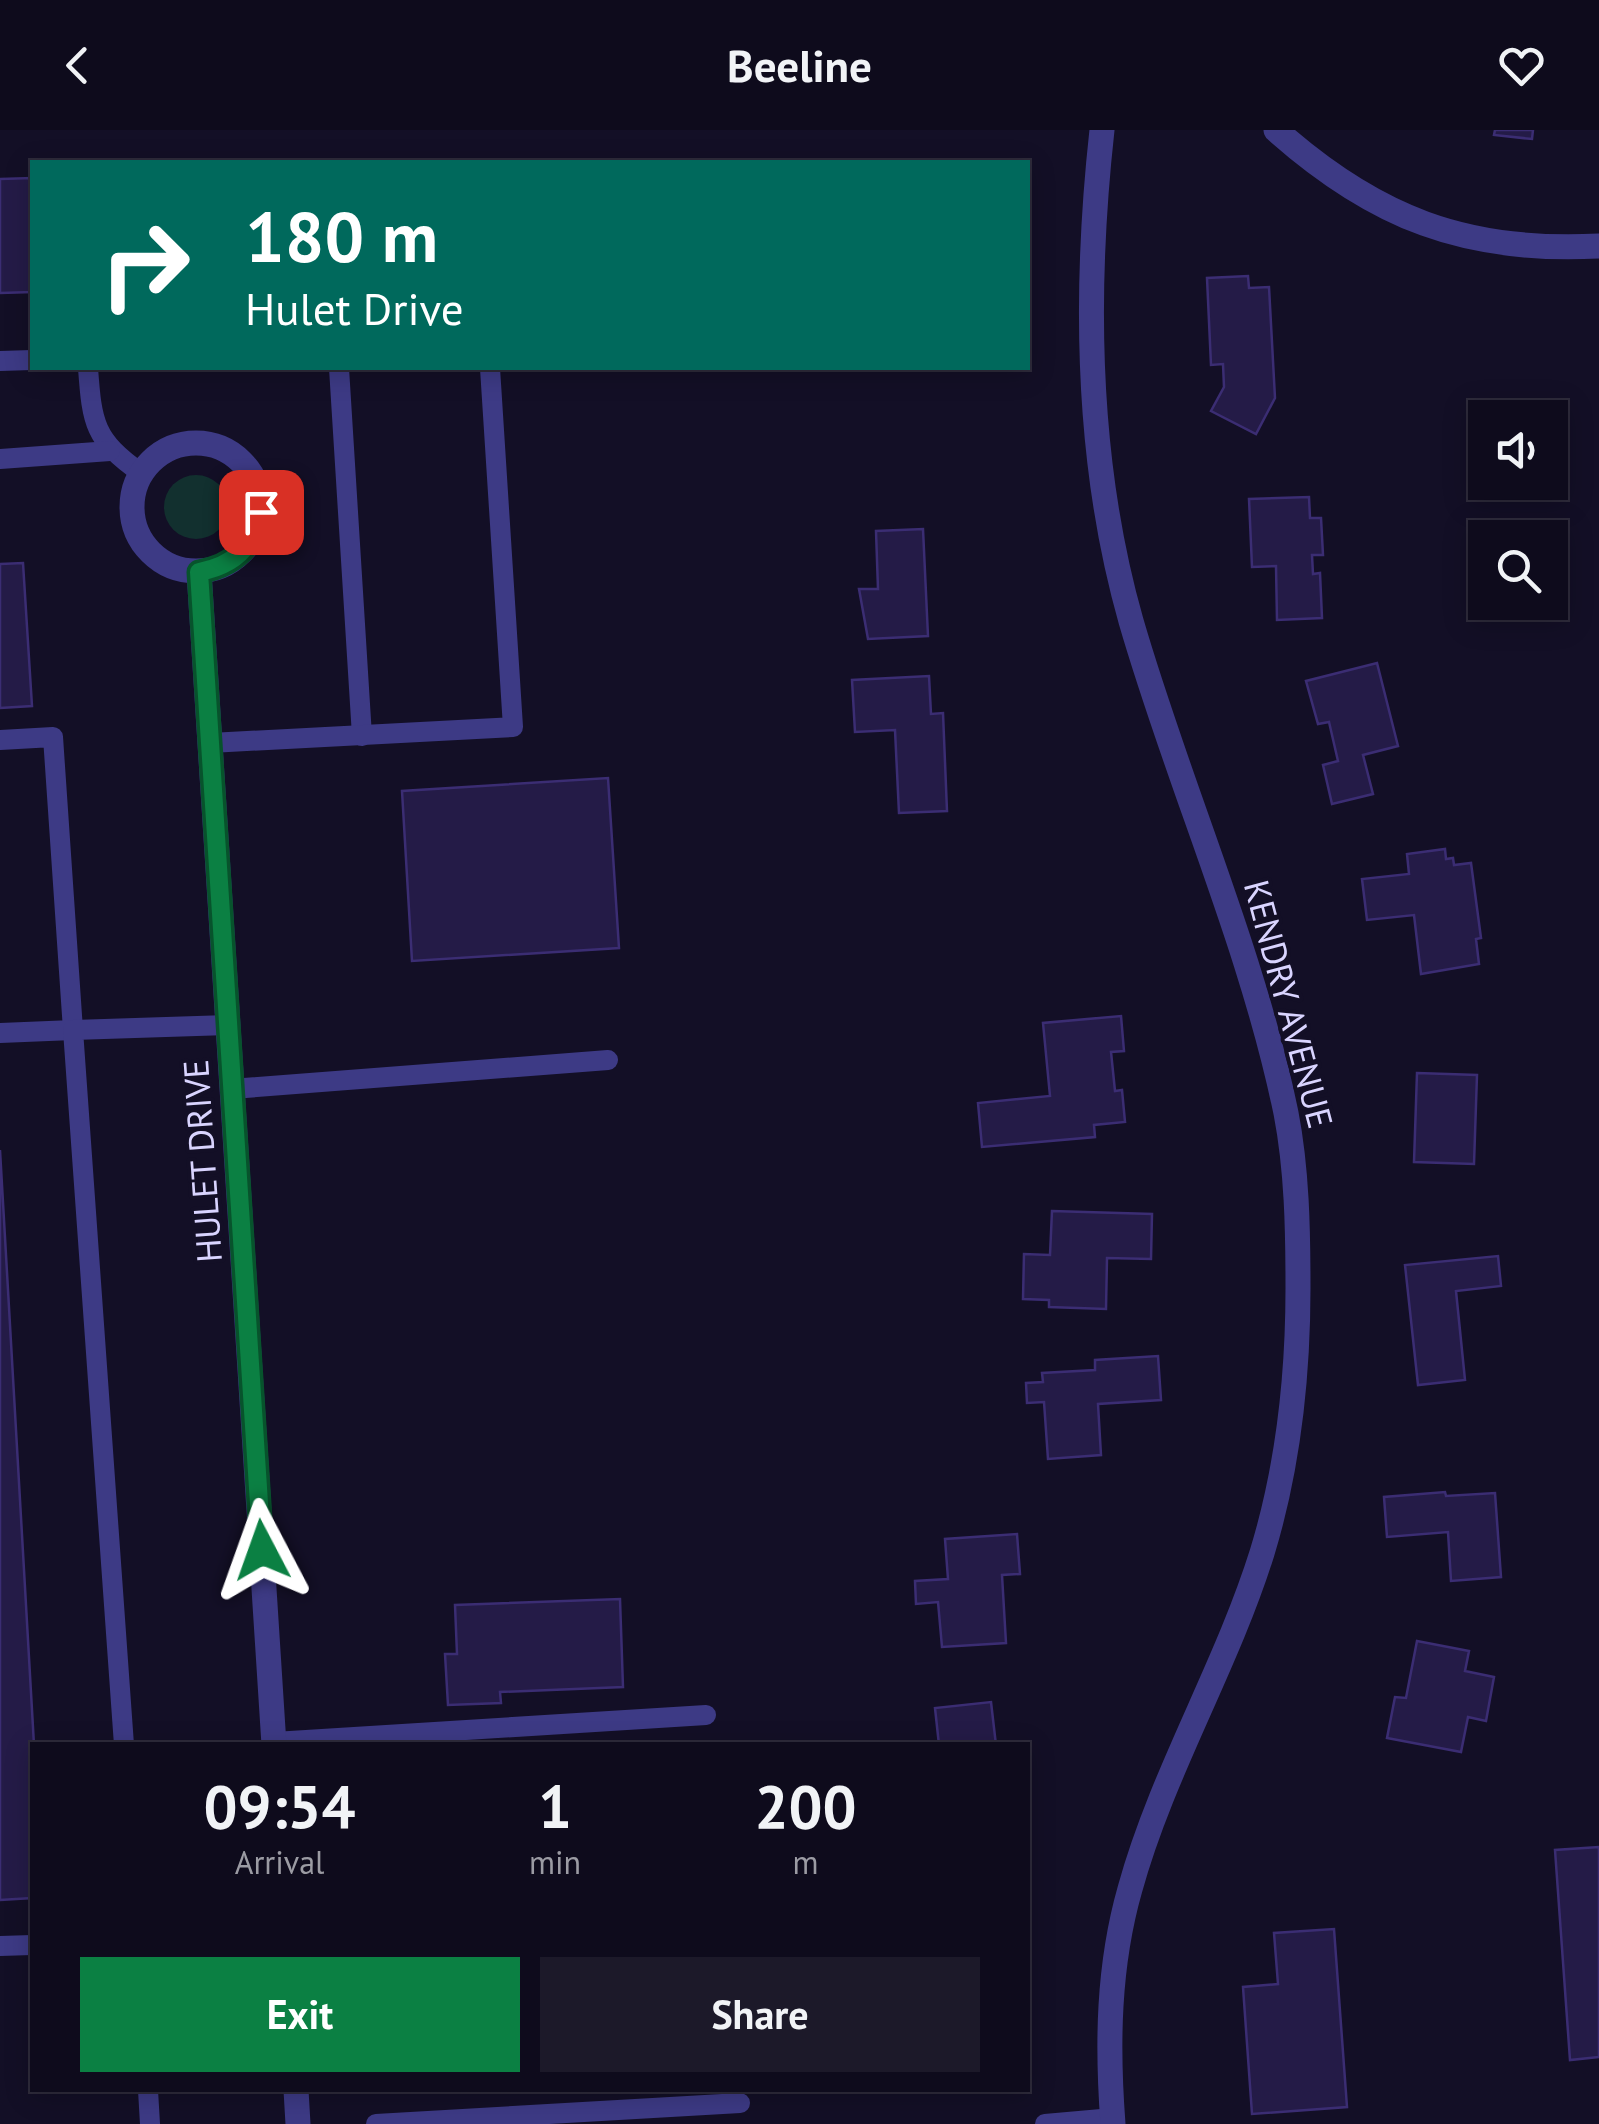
<!DOCTYPE html>
<html lang="en">
<head>
<meta charset="utf-8">
<style>
	body { margin:0; font-family:"PT Sans",sans-serif; background:#1c1929; color:#f1f3f6; height:100vh; display:flex; flex-direction:column; font-size:38px; white-space:nowrap }
	* { box-sizing:border-box; margin:0 }
	p { font-size:32px; color:#9b9ba3 }
	.icon { flex:none; width:55px; height:55px; fill:none; stroke:currentColor; stroke-width:2; stroke-linecap:round; stroke-linejoin:round }
	.map { position:relative; flex:1; overflow:hidden }
	.details { position:absolute; left:30px; top:1612px; width:1000px; height:350px; display:flex; flex-direction:column; background:#0e0b1c; border-radius:0px; box-shadow:0 5px 25px #0003,0 0 0 2px #2e2b3b }
	.details>* { flex:none }
	.hud { position:absolute; left:30px; top:30px; width:1000px; height:210px; border-radius:0px; box-shadow:0 5px 25px #0003,0 0 0 2px #2e2b3b; background:#00695c; color:#fff; overflow:hidden }
	.buttons { position:absolute; left:1468px; top:270px; display:grid; gap:20px }
	.buttons a { display:grid; place-items:center; width:100px; height:100px; border-radius:0px; background:#0e0b1c; box-shadow:0 5px 25px #0003,0 0 0 2px #2e2b3b; font-size:50px }
	.pin { position:absolute; display:grid; place-items:center; width:85px; height:85px; color:#fff; margin:-42px; border-radius:20px; box-shadow:0 5px 15px #0006 }
	.me { position:absolute; width:110px; margin:-55px; rotate:356deg; stroke-linejoin:round; filter:drop-shadow(0 0 8px #0008) }
	.turn { display:flex; align-items:center; gap:35px; height:210px; padding:0 50px; font-size:45px }
	.turn .icon { width:130px; height:130px; stroke-width:2.5 }
	.turn b { display:block; font-size:70px; line-height:85px }
	.eta { display:flex; justify-content:space-evenly; align-items:center; height:170px; text-align:center }
	.eta b { font-size:60px; font-weight:800; line-height:70px }
	.primary-button { display:flex; gap:20px; margin-top:auto; padding:20px 50px }
	.primary-button a { flex:1; height:115px; border-radius:0px; background:#0b8043; color:#fff; font-size:40px; font-weight:800; line-height:115px; text-align:center }
	.primary-button a+a { background:#1c1929; color:#f1f3f6 }
	header { display:flex; justify-content:space-between; align-items:center; height:130px; padding:0 50px; background:#0e0b1c; font-size:45px; font-weight:800 }
	.map>svg:first-child { display:block }
	.green { fill:#12302f }
	.building { fill:#241b47; stroke:#3b2d73; stroke-width:2.5 }
	.lines { fill:none; stroke-linecap:round; stroke-linejoin:round }
	.lane { stroke:#3d3a85; stroke-width:20 }
	.street { stroke:#3d3a85; stroke-width:25 }
	.route-casing { stroke:#07532c; stroke-width:25 }
	.route { stroke:#0b8043; stroke-width:18 }
	.labels { text-anchor:middle; dominant-baseline:central; stroke-width:8; stroke-linejoin:round; paint-order:stroke }
	.street-label { font-size:35px; fill:#d9d4ff; stroke:#130f26 }
</style>
</head>
<body>
<header><svg class="icon" aria-label="back" viewBox="0 0 24 24"><path d="M15 5l-7 7 7 7"/></svg>Beeline<svg class="icon" aria-label="heart" viewBox="0 0 24 24"><path d="M12 20l-8-8c-3-5 5-10 8-4 3-6 11-1 8 4z"/></svg></header>
<div class="map">
<svg width="1599" height="1994" viewBox="0 0 1599 1994">
	<rect width="100%" height="100%" fill="#130f26"/>
	<!-- green -->
	<circle class="green" cx="196" cy="377" r="32"/>
	<!-- building -->
	<g class="building">
		<path d="M1495 0H1533L1532 9 1494 5Z"/>
		<path d="M32 48V162L0 163V49Z"/>
		<path d="M1248 146 1249 158 1269 157 1275 268 1256 304 1211 281 1224 257 1223 234 1211 235 1207 148Z"/>
		<path d="M1309 367 1310 388H1321L1323 425H1312L1313 444 1320 443 1322 488 1277 490 1276 436 1252 437 1249 369Z"/>
		<path d="M923 399 928 506 868 509 859 459H878L876 401Z"/>
		<path d="M23 433 32 576 0 578V434Z"/>
		<path d="M1377 533 1398 616 1363 625 1373 664 1332 674 1323 635 1338 631 1329 592 1318 594 1306 551Z"/>
		<path d="M929 546 931 584 943 583 947 681 899 683 895 600 855 602 852 550Z"/>
		<path d="M608 648 619 818 412 831 402 661Z"/>
		<path d="M1445 719 1446 729 1453 728 1454 735 1471 733 1481 808 1476 809 1479 834 1421 844 1414 785 1367 790 1362 749 1409 744 1407 724Z"/>
		<path d="M1121 886 1124 921 1111 922 1115 961 1122 960 1125 992 1094 995 1095 1007 982 1017 978 973 1050 966 1043 893Z"/>
		<path d="M1417 943 1477 945 1474 1034 1414 1032Z"/>
		<path d="M0 1020 34 1615 32 1768 0 1770Z"/>
		<path d="M1052 1081 1152 1084 1151 1129 1107 1128 1106 1179 1049 1177V1170L1023 1169 1024 1124 1050 1125Z"/>
		<path d="M1498 1126 1501 1156 1456 1161 1465 1250 1418 1255 1405 1135Z"/>
		<path d="M1158 1226 1161 1270 1098 1274 1101 1325 1048 1329 1044 1272 1027 1273 1026 1253 1043 1252 1042 1243 1095 1240V1230Z"/>
		<path d="M1445 1362 1446 1366 1495 1363 1501 1447 1451 1451 1448 1402 1387 1407 1384 1367Z"/>
		<path d="M1017 1404 1020 1444 1002 1445 1006 1513 942 1517 938 1472 916 1474 915 1451 948 1449 945 1409Z"/>
		<path d="M620 1469 623 1557 500 1562 501 1573 448 1575 445 1524H457L455 1475Z"/>
		<path d="M1417 1511 1469 1521 1465 1541 1494 1547 1486 1591 1468 1587 1461 1622 1387 1608 1395 1567 1406 1568Z"/>
		<path d="M991 1572 996 1615H939L935 1578Z"/>
		<path d="M1599 1717V1927L1570 1930 1555 1720Z"/>
		<path d="M1334 1799 1347 1977 1252 1984 1243 1857 1278 1854 1274 1803Z"/>
	</g>
	<g class="lines">
		<!-- lane -->
		<g class="lane">
			<path d="M0 231 32 230"/>
			<path d="M88 238C92 293 94 310 141 343"/>
			<path d="M339 238 362 606"/>
			<path d="M0 329 110 321"/>
			<path d="M0 610 53 607 73 900 0 903"/>
			<path d="M210 613 513 597 490 238"/>
			<path d="M232 959 608 930"/>
			<path d="M274 1612 706 1585"/>
			<path d="M124 1615 73 900 228 895"/>
			<path d="M0 1816 32 1815"/>
			<path d="M148 1960 150 1994"/>
			<path d="M376 1994 740 1973"/>
			<path d="M1045 1994 1113 1988"/>
		</g>
		<!-- street -->
		<g class="street">
			<path d="M1102 0C1084 163 1086 333 1131 491 1179 657 1251 814 1286 983 1297 1040 1298 1100 1298 1158 1298 1246 1288 1338 1262 1423 1226 1538 1162 1643 1130 1759 1108 1836 1107 1915 1113 1994"/>
			<path d="M1276 0C1375 88 1466 123 1599 116"/>
			<circle cx="196" cy="377" r="64"/>
			<path d="M199 442 274 1615"/>
			<path d="M296 1960 298 1994"/>
		</g>
	</g>
	<g class="lines">
		<!-- route casing -->
		<g class="route-casing">
			<path id="route" d="M261 382C254 417 233 436 199 442L262 1420"/>
		</g>
		<!-- route -->
		<use href="#route" class="route"/>
	</g>
	<g class="labels">
		<!-- street labels -->
		<g class="street-label">
			<text transform="translate(1289 874) rotate(75)">KENDRY AVENUE</text>
			<text transform="translate(202 1031) rotate(-94)">HULET DRIVE</text>
		</g>
	</g>
</svg>
<div class="buttons">
<a><svg class="icon" aria-label="sound" viewBox="0 0 24 24"><path d="M4 9h4l5-4v14l-5-4H4zM17 9q2 3 0 6"/></svg></a>
<a><svg class="icon" aria-label="search" viewBox="0 0 24 24"><circle cx="10" cy="10" r="6"/><path d="M15 15l6 6"/></svg></a>
</div>
<div class="pin" style="left:261px;top:382px;background:#d93025"><svg class="icon" aria-label="arrive" viewBox="0 0 24 24"><path d="M6 21V4h12l-3 4 3 4H6"/></svg></div>
<svg class="me" style="left:262px;top:1420px" viewBox="-20 -20 40 40"><path d="M0-17L14 15 0 8-14 15z" fill="#0b8043" stroke="#fff" stroke-width="4"/></svg>
<div class="hud">
<div class="turn"><svg class="icon" aria-label="right" viewBox="0 0 24 24"><path d="M7 20v-9h11M14 6l5 5-5 5"/></svg><div><b>180 m</b>Hulet Drive</div></div>
</div>
<section class="details">
<div class="eta">
<div><b>09:54</b><p>Arrival</p></div>
<div><b>1</b><p>min</p></div>
<div><b>200</b><p>m</p></div>
</div>
<div class="primary-button"><a>Exit</a><a>Share</a></div>
</section>
</div>
</body>
</html>
